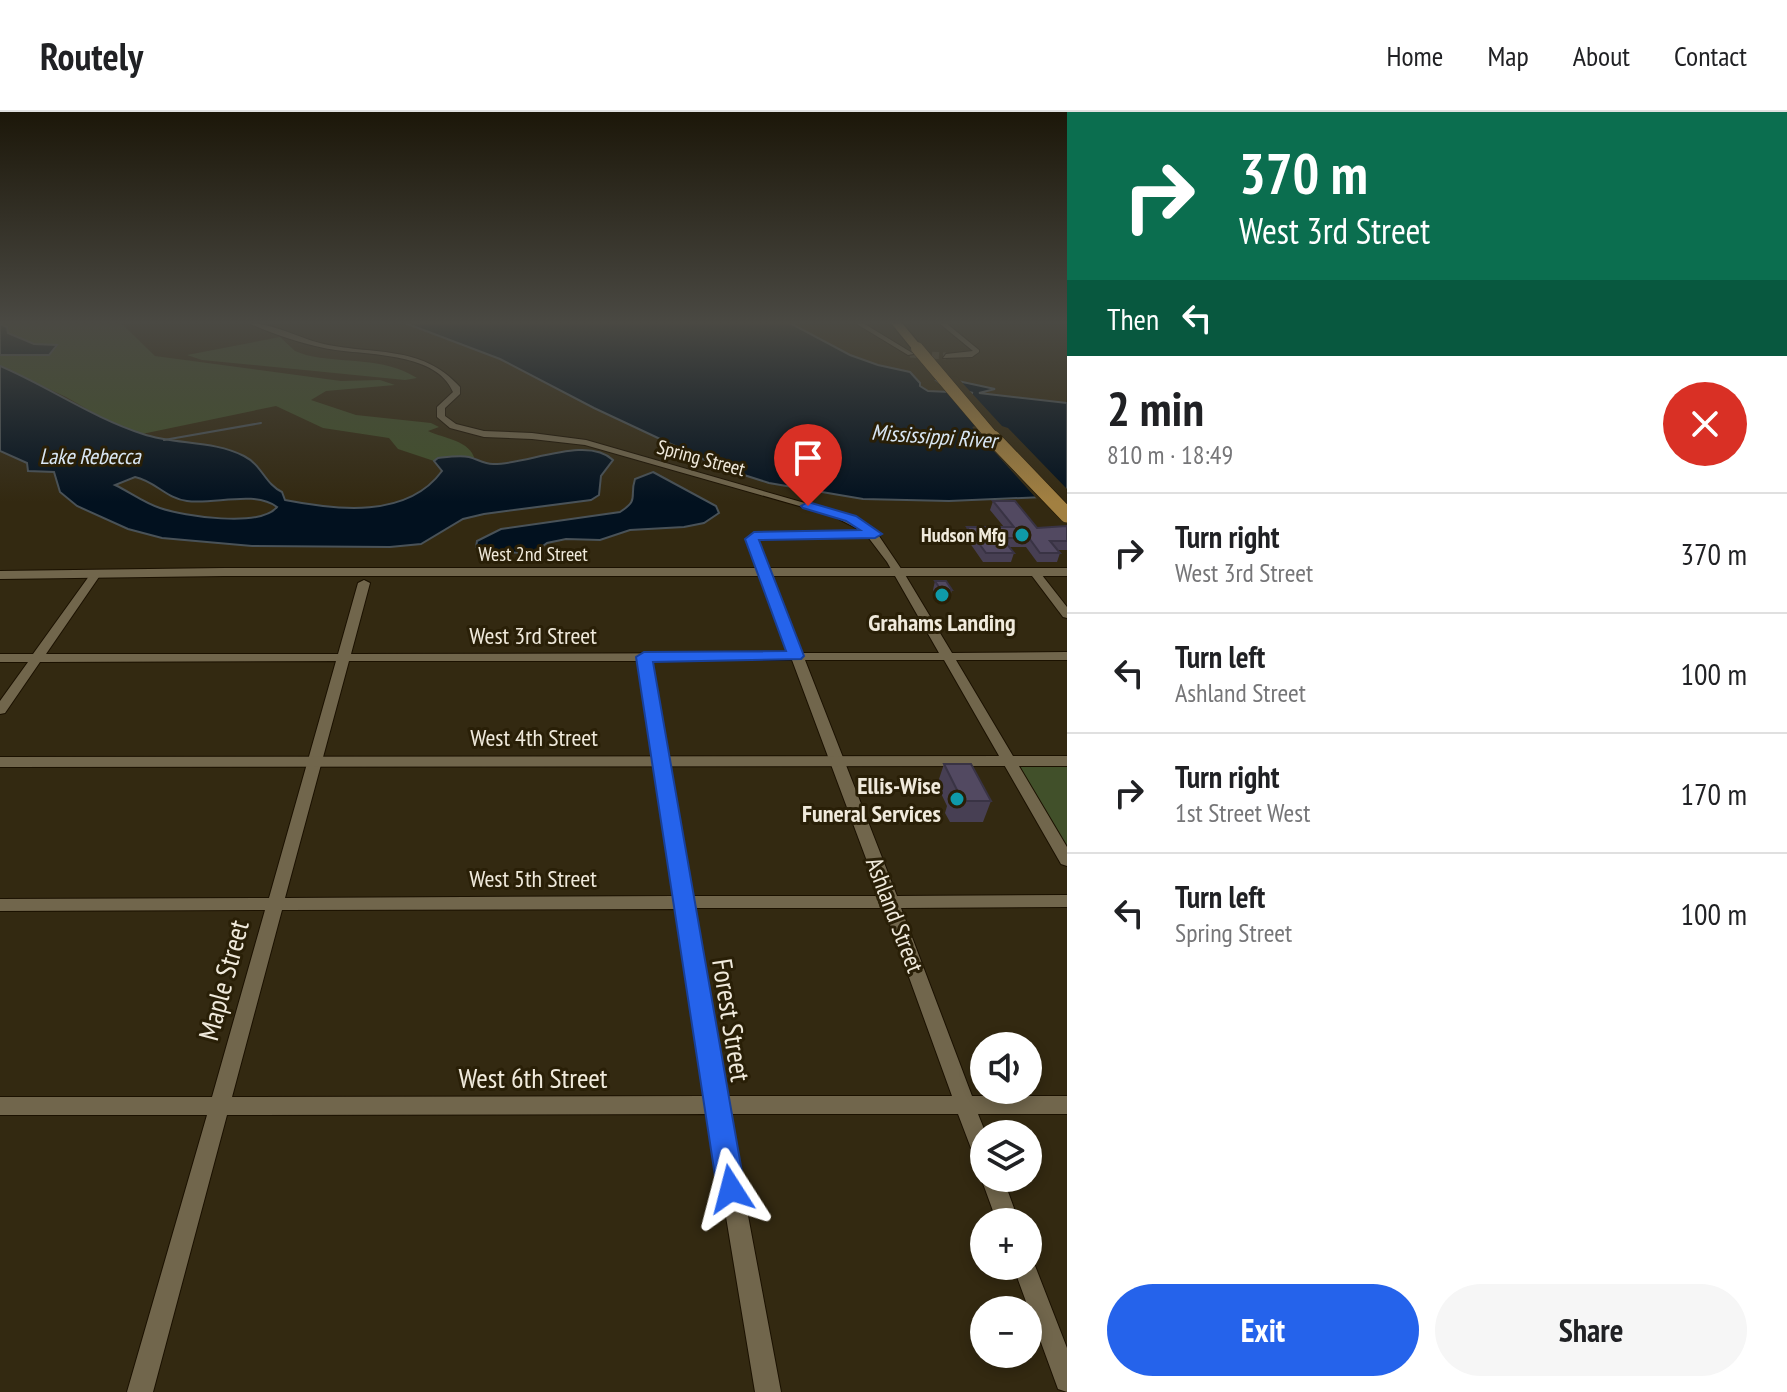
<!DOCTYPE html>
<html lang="en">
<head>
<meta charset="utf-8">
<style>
	body { margin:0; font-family:"PT Sans Narrow",sans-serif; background:#f6f6f6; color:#202124; height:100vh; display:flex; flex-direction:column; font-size:30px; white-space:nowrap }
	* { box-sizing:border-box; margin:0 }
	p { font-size:26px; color:#757577 }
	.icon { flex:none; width:44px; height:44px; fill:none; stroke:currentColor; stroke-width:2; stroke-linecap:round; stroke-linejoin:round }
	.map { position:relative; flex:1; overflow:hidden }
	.panel { display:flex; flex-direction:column; background:#fff; width:720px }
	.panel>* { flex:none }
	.banner { background:#0b6e4f; color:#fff; overflow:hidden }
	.tools { position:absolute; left:970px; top:920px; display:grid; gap:16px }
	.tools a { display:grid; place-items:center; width:72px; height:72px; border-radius:50%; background:#fff; box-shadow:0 4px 12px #0003; font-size:40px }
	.pin { position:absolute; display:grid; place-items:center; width:68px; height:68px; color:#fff; margin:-82px -34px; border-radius:50% 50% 50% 0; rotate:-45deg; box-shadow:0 0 8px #0007 }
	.pin .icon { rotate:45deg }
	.me { position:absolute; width:88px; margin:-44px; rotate:351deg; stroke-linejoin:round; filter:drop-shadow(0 0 6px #0008) }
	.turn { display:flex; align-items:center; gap:28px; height:168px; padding:0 40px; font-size:36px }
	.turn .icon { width:104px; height:104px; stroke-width:2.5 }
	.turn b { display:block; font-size:56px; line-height:68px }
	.then { display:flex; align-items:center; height:76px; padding:0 40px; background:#0003; gap:16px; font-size:30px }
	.round { display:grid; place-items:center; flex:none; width:84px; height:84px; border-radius:42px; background:#f6f6f6 }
	.overview { display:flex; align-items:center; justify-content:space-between; height:136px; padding:0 40px }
	h1 { font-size:48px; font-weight:800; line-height:60px }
	.action { display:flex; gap:16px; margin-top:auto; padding:16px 40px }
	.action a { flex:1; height:92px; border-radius:48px; background:#2563eb; color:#fff; font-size:32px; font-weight:800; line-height:92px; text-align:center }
	.action a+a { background:#f6f6f6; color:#202124 }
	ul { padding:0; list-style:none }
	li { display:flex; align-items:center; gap:24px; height:120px; padding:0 40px; border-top:2px solid #e0e0e0 }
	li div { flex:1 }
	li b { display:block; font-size:30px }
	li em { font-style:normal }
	header { display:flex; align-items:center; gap:48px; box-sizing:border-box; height:112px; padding:0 40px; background:#fff; border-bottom:2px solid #e0e0e0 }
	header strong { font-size:38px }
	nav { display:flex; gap:44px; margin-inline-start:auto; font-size:28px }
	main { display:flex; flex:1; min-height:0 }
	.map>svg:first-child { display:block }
	.green { fill:#41502a }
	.water { fill:#02111f; stroke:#495258; stroke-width:2; fill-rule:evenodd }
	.pier { fill:#332911 }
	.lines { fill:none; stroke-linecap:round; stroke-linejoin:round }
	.stream { stroke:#495258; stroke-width:2 }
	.minor-tunnel { stroke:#4f462f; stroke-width:7; stroke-dasharray:7 4; stroke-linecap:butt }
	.minor-casing { stroke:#1b1100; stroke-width:2 }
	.tertiary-casing { stroke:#1b1100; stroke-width:2 }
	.trunk-casing { stroke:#1b1100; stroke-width:2 }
	.minor { fill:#71664c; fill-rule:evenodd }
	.tertiary { fill:#71664c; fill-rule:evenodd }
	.trunk { fill:#a28041; fill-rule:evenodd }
	.trunk-bridge-far1-casing { stroke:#1b1100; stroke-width:13; stroke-linecap:butt }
	.trunk-bridge-casing { stroke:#1b1100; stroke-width:16; stroke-linecap:butt }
	.trunk-bridge-far1 { stroke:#a28041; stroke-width:12 }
	.trunk-bridge { stroke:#a28041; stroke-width:15 }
	.wall { fill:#473f53 }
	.building { fill:#524961; stroke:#393344; stroke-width:2 }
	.route { fill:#2563eb; stroke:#184099; stroke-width:2 }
	.culture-dot { fill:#0f9aa8; stroke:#291f07; stroke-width:3 }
	.labels { text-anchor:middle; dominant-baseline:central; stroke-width:6; stroke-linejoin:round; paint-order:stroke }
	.far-street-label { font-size:20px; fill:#f0eadc; stroke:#291f07 }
	.far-poi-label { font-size:20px; font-weight:bold; fill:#f0eadc; stroke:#291f07; text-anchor:end }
	.far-water-label { font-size:22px; font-style:italic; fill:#d8e6f4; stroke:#291f07 }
	.poi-label { font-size:24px; font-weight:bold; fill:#f0eadc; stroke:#291f07 }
	.street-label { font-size:24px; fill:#f0eadc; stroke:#291f07 }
	.near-street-label { font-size:28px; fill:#f0eadc; stroke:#291f07 }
</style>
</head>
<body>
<header>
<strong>Routely</strong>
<nav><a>Home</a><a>Map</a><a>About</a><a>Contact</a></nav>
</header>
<main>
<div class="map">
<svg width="1067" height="1280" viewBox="0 0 1067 1280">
	<rect width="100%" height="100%" fill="#332911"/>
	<!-- green -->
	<g class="green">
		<path d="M0 211H121L155 244 341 269 380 268 395 273 326 279 311 288 356 303 431 311 439 315 428 319C445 327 470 328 475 348L469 345 438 346 434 349 398 337 389 326 323 316 276 294 142 322 106 308 66 285 0 254V243L34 232 8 221 7 215Z"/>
		<path d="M280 225 295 239 306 243C344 252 382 244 417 266L405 268 202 248 187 243Z"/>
		<path d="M1009 649H1067V748Z"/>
	</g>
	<!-- water -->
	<g class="water">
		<path d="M405 211H790L850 243 878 253 910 260 920 271V274L928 279 973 281 942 273 937 269H958L995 277 979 281 1067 291V384L949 389 863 387 769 371 722 356 594 296 500 247Z"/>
		<path d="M0 212 7 215 8 221 34 232 57 233 49 243H0Z"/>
		<path d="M0 254C49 275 93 306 143 322 175 333 213 328 244 344 262 353 265 372 282 380L285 388C336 398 407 407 442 359L434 349 438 346C447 345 460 343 469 345 477 347 484 352 493 352 526 353 587 323 613 348L601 364 599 383 591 388 484 402 463 407 421 432 390 435 252 434 162 426 128 417 77 394 60 380 54 360 28 359 27 351 0 339ZM135 365C155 369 167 387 187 389 214 393 254 378 277 395 260 416 184 404 160 396 144 391 130 380 115 373Z"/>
		<path d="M653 360 716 394 719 401 704 411 684 415 630 418 600 428 566 427 547 431 534 441 482 440 476 435 477 429 501 417 620 400C640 387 629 385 635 367Z"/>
	</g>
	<!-- pier -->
	<path class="pier" d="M940 264 957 265 1002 314 1008 316 1067 377V388L1040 390 1036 386 972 315 975 314 935 266Z"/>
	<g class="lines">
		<!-- stream -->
		<path class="stream" d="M164 328 261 311"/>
		<!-- minor-tunnel -->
		<path class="minor-tunnel" d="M910 242 946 244"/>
		<!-- minor casing -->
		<g class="minor-casing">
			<g id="minor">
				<path d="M248 211C273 211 296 225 320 231 371 244 421 231 460 275V282L445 296V304L456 312 484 319 532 321 586 328 850 404 873 419 879 420V424L904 461 952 541 1067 540V548H956L1067 735V754L1061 752 944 548H805L897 784 1067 783V795L901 796 972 984H1067V1002H978L986 1022H984V1055L977 1052 958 1002H729L781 1280H755L709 1002 227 1003 153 1280H127L207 1003H0V985H212L265 798 0 799V787L269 786 336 549 40 550 5 601 0 602V589L28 550H0V542H33L92 460 96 459 101 462 46 542H338L358 471 364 468 370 471 351 542 789 541 747 427 754 421 862 419 831 403 585 333 532 327 484 325 450 316 437 305V295L453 280C436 238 361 244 324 236 299 231 271 221 248 211ZM868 425 887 450 939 541H802L757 427ZM651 548H792L880 784H691ZM349 549H638L675 784 285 786ZM693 796H884L952 984H726ZM677 797 706 984 232 985 282 798Z"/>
				<path d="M855 211H863L914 242 908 243Z"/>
				<path d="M939 211H946L979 238V240L972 245 943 246 946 242 973 239Z"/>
				<path d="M1034 457 1038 458 1067 495V506L1063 505 1029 460Z"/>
				<path d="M984 1060V1066H1003L1019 1110H997L981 1066Z"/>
				<path d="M1028 1144 1032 1146 1067 1236V1280L1058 1277 1013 1154H1028Z"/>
			</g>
		</g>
		<!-- tertiary casing -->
		<g class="tertiary-casing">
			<g id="tertiary">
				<path d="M224 456H1067V464H224L0 467V459Z"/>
				<path d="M1067 644V654L0 655V645Z"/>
			</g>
		</g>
		<!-- trunk casing -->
		<g class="trunk-casing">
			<path id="trunk" d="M891 211H902L921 234V238H913Z"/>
		</g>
		<!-- minor -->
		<use href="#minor" class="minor"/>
		<!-- tertiary -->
		<use href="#tertiary" class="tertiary"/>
		<!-- trunk -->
		<use href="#trunk" class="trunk"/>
		<!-- trunk-bridge-far1 casing -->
		<g class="trunk-bridge-far1-casing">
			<path id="trunk-bridge-far1" d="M917 236 995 328"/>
		</g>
		<!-- trunk-bridge casing -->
		<g class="trunk-bridge-casing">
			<path id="trunk-bridge" d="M993 326 1067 403"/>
		</g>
		<!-- trunk-bridge-far1 -->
		<use href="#trunk-bridge-far1" class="trunk-bridge-far1"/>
		<!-- trunk-bridge -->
		<use href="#trunk-bridge" class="trunk-bridge"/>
	</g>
	<!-- wall -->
	<g class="wall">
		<path d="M993 389 1037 416 1067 414V438H1057L1060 441 1057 450H1037L1026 435H1009L1014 441 1011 450H983L965 424 967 415H1004L990 398Z"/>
		<path d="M935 469 952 478 949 488H938L933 478Z"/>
		<path d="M944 652 991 689 983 710H950L945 701 947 694 937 673Z"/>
	</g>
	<!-- building -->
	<g class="building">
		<path d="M993 389H1015L1037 416 1067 414V429H1050L1060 441H1040L1029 426H1002L1014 441H986L967 415H1014Z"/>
		<path d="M935 469H946L952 478H941Z"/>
		<path d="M944 652H971L991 689H957L952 680H958Z"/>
	</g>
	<!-- sky -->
	<linearGradient id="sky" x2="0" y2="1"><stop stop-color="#1c1709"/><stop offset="0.54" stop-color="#4a4943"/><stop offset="1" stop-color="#4a4943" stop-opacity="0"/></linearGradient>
	<rect width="1067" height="390" fill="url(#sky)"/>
	<!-- route -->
	<path class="route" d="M808 390 856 404 882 422 875 426 759 428 804 544 801 547 653 550 745 1077 741 1086 731 1090 721 1086 717 1077 636 545 644 540 786 539 745 427 754 420 860 418 846 409 803 396 801 394Z"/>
	<!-- markers -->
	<g class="culture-dot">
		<circle cx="1022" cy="423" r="8"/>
		<circle cx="942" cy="483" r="8"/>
		<circle cx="957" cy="687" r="8"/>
	</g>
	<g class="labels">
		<!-- far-street labels -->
		<g class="far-street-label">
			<text transform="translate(701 346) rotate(15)">Spring Street</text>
			<text x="533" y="442">West 2nd Street</text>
		</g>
		<!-- far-poi labels -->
		<g class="far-poi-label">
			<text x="1006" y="423">Hudson Mfg</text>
		</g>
		<!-- far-water labels -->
		<g class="far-water-label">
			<text transform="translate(934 324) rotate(4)">Mississippi River</text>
			<text x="90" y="344">Lake Rebecca</text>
		</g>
		<!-- poi labels -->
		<g class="poi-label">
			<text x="942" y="510">Grahams Landing</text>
			<text x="941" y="673" text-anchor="end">Ellis-Wise<tspan x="941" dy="28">Funeral Services</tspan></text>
		</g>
		<!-- street labels -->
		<g class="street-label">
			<text x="533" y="523">West 3rd Street</text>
			<text x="534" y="625">West 4th Street</text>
			<text x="533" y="766">West 5th Street</text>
			<text transform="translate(895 803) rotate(69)">Ashland Street</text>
		</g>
		<!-- near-street labels -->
		<g class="near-street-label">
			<text transform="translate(223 868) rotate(-75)">Maple Street</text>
			<text transform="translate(732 908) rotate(81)">Forest Street</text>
			<text x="533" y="965">West 6th Street</text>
		</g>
	</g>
</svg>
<div class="tools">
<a><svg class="icon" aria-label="sound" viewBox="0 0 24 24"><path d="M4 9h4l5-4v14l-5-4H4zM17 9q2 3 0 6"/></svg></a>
<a><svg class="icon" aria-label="layers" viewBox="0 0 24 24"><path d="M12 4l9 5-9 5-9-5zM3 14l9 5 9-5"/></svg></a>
<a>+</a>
<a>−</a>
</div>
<div class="pin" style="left:808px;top:394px;background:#d93025"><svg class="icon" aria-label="arrive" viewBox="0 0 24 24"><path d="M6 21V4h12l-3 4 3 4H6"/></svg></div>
<svg class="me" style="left:731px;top:1077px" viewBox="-20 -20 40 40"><path d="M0-17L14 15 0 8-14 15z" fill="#2563eb" stroke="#fff" stroke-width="4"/></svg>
</div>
<section class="panel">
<div class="banner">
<div class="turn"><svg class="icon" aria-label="right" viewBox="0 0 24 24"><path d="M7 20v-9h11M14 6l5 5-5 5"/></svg><div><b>370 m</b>West 3rd Street</div></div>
<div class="then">Then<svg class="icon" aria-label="left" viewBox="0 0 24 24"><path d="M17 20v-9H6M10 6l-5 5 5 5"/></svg></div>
</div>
<div class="overview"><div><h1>2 min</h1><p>810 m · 18:49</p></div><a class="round" style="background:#d93025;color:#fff"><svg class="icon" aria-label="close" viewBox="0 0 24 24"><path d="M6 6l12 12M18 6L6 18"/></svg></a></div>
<ul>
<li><svg class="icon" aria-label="right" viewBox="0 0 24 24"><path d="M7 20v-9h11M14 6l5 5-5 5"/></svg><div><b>Turn right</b><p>West 3rd Street</p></div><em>370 m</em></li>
<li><svg class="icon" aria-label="left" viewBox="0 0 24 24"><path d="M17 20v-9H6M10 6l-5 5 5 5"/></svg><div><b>Turn left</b><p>Ashland Street</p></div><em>100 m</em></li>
<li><svg class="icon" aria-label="right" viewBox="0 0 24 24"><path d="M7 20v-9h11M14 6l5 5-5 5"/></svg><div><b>Turn right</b><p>1st Street West</p></div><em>170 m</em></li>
<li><svg class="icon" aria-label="left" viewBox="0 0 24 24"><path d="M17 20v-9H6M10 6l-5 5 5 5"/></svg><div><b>Turn left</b><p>Spring Street</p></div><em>100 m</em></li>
</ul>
<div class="action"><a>Exit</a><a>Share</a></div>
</section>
</main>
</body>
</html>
